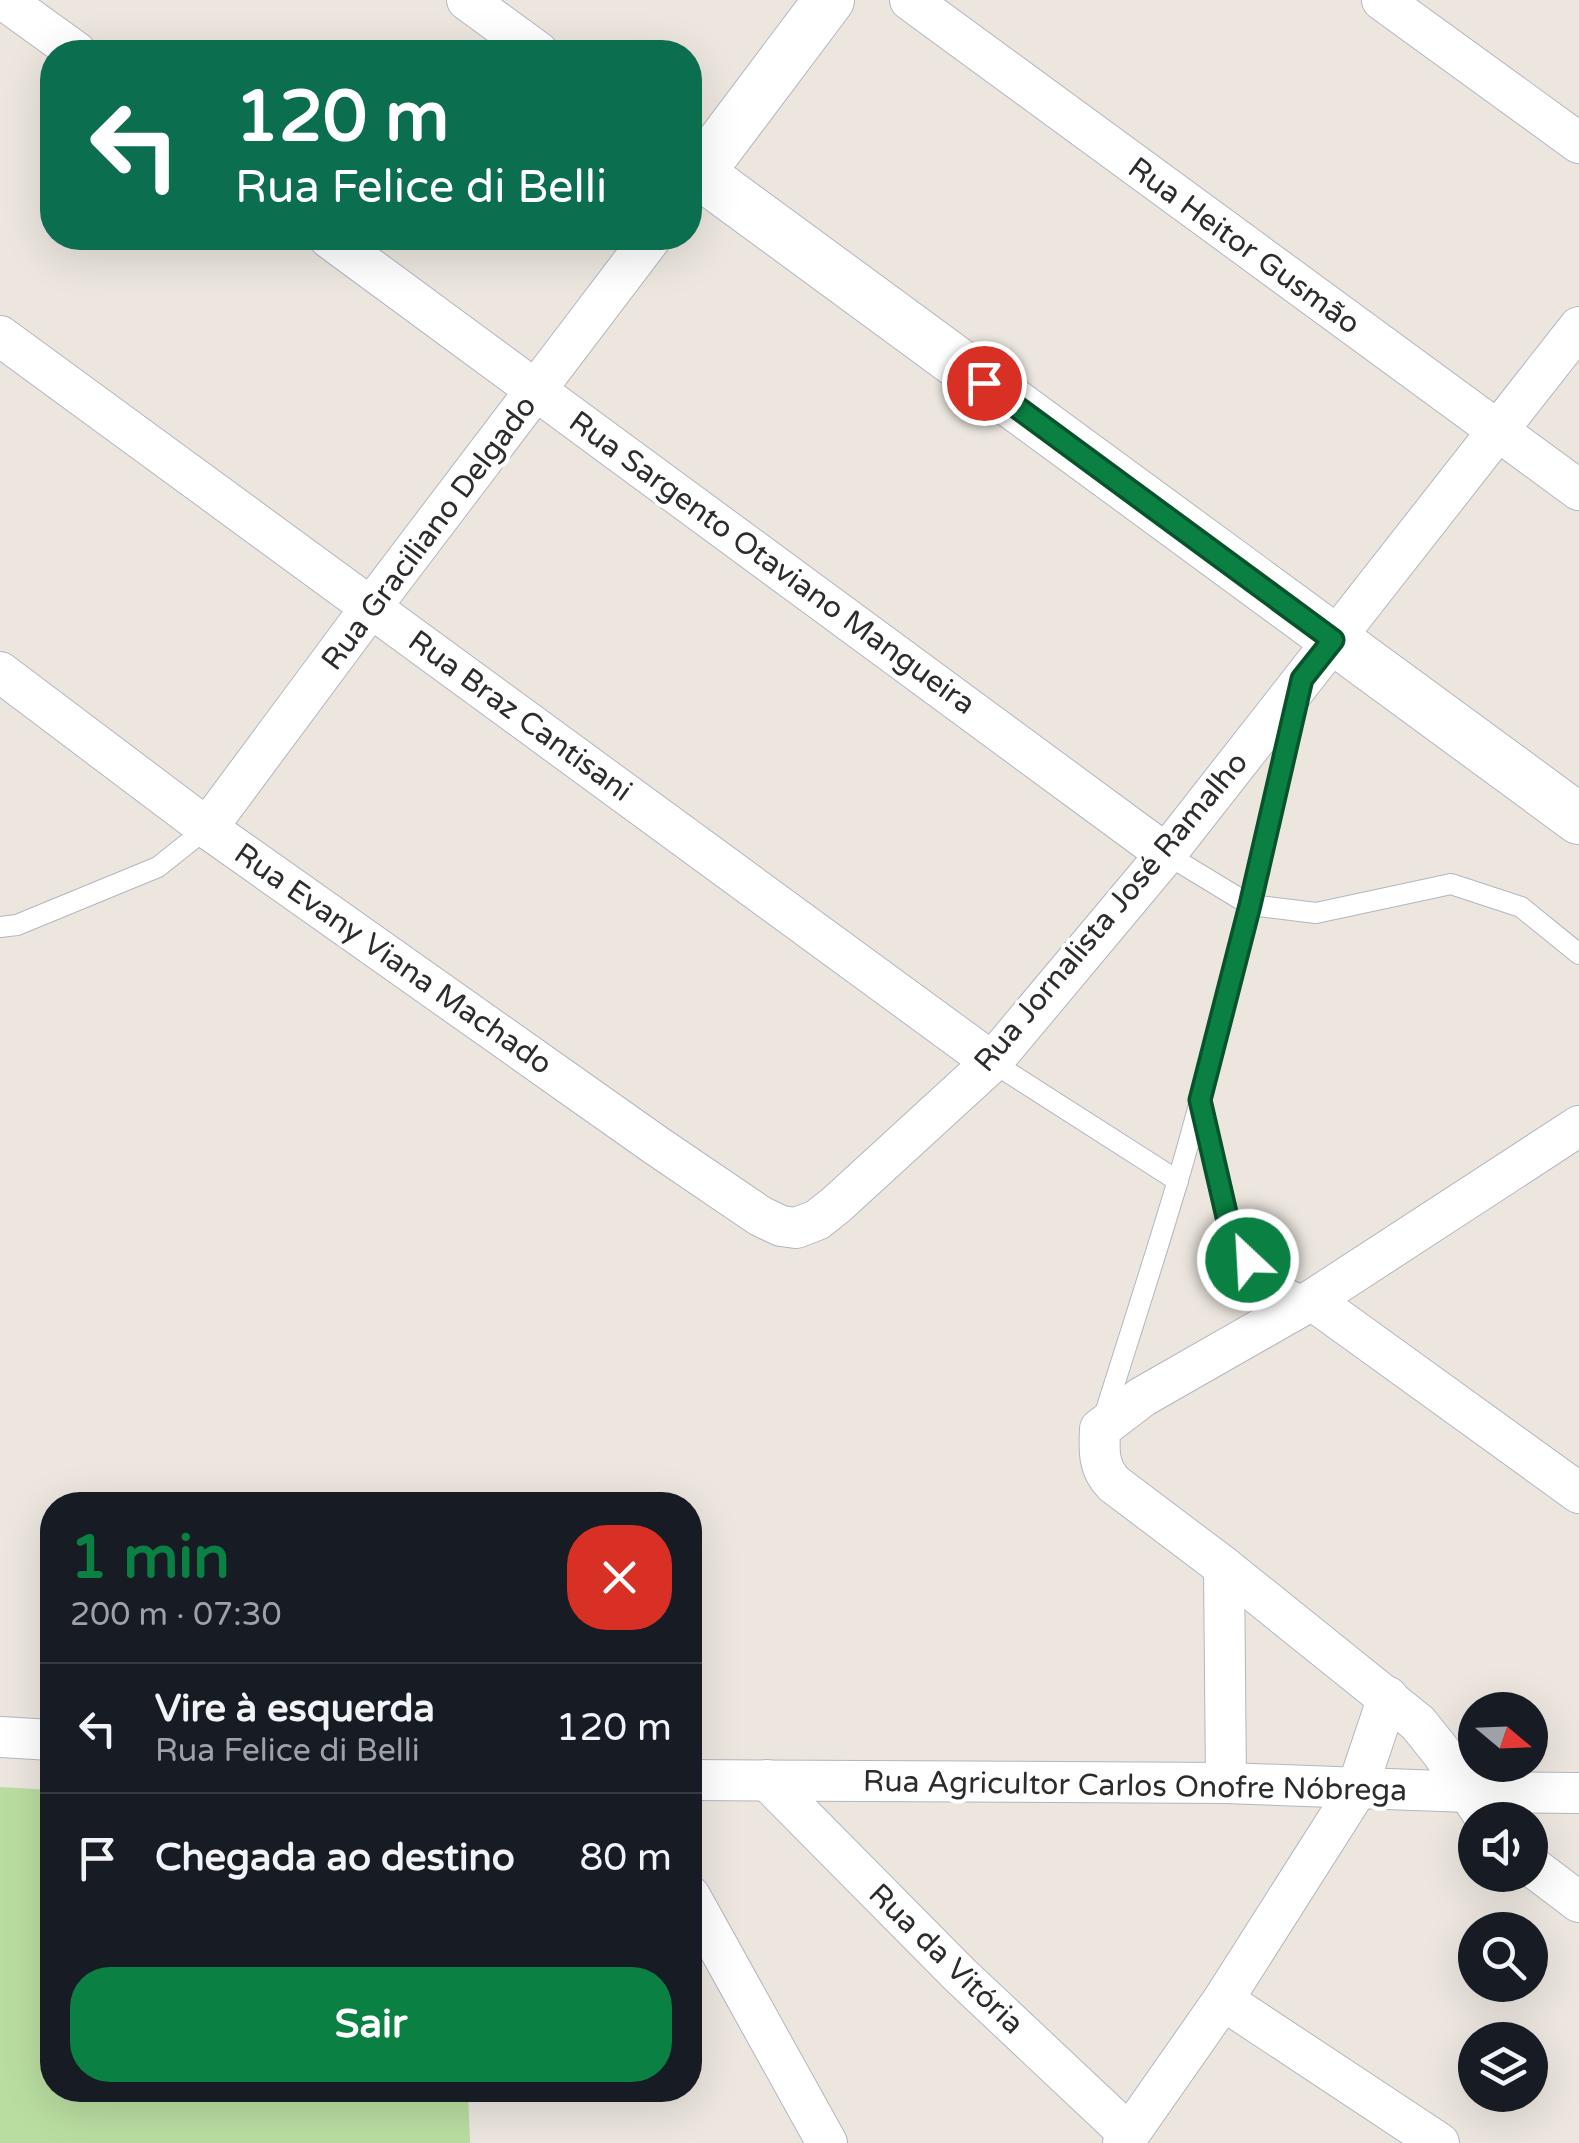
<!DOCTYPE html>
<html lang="pt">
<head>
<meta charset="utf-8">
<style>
	body { margin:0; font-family:"Varela Round",sans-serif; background:#242831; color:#f1f3f6; height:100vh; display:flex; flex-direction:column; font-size:38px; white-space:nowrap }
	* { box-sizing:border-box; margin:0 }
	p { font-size:32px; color:#9ea1a6 }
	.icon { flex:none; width:55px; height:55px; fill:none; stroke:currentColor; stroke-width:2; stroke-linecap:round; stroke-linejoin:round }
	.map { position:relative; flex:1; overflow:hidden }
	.drawer { position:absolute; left:40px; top:1492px; width:662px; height:610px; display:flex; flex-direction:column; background:#171b24; border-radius:40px; box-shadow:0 10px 40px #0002 }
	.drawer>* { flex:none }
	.top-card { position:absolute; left:40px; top:40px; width:662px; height:210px; border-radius:40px; box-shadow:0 10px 40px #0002; background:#0b6e4f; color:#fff; overflow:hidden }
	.needle { width:65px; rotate:109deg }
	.tools { position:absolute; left:1458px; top:1692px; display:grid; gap:20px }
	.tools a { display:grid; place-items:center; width:90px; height:90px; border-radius:50%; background:#171b24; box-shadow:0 10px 40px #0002; font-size:50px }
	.pin { position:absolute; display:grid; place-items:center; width:85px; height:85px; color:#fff; margin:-42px; border:5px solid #fff; border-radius:50%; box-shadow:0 2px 10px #0007 }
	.me { position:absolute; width:110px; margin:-55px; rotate:335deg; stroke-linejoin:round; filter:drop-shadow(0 0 8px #0008) }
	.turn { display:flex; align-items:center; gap:35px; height:210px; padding:0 30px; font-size:45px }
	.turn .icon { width:130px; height:130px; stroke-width:2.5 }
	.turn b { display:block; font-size:70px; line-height:85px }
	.round { display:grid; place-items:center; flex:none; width:105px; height:105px; border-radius:40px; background:#242831 }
	.overview { display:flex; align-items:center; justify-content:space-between; height:170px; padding:0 30px }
	h1 { font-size:60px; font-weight:700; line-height:75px; color:#0b8043 }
	.button { display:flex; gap:20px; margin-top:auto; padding:20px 30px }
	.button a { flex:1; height:115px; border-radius:40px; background:#0b8043; color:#fff; font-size:40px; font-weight:700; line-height:115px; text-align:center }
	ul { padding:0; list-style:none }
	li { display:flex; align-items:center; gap:30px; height:130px; padding:0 30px; border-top:2px solid #363941 }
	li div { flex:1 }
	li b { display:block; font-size:38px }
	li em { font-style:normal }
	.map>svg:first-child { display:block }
	.green { fill:#b9dda1 }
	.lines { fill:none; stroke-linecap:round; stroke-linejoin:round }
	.service-casing { stroke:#b3b6be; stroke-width:22 }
	.minor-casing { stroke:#b3b6be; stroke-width:42 }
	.tertiary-casing { stroke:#b3b6be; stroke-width:52 }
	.service { stroke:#fff; stroke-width:20 }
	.minor { stroke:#fff; stroke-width:40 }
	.tertiary { stroke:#fff; stroke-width:50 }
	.route-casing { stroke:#07532c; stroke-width:25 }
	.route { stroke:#0b8043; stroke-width:18 }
	.labels { text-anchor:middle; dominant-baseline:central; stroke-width:8; stroke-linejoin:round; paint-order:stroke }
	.street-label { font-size:30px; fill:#2c2c2c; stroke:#fff }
</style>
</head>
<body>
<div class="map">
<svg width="1579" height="2143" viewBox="0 0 1579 2143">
	<rect width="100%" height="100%" fill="#ece6df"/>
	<!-- green -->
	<path class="green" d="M0 1787 52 1790V2090H468L470 2143H0Z"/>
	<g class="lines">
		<!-- service casing -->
		<g class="service-casing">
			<g id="service">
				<path d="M1166 854 1250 905 1316 913 1451 884 1521 907 1579 954"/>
				<path d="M0 927 17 925 158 867 207 828"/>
				<path d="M992 1062 1178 1181"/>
				<path d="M1200 1101 1230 1230 1248 1260 1270 1281 1312 1300"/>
				<path d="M1103 1420C1128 1340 1154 1261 1178 1180 1224 1022 1260 861 1297 700"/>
			</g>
		</g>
		<!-- minor casing -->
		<g class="minor-casing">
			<g id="minor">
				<path d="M4 0 76 52"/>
				<path d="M467 0 538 52"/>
				<path d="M910 0 1579 490"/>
				<path d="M1382 0 1579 143"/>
				<path d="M329 238 1166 854"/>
				<path d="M0 336 992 1062"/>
				<path d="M0 672 207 828 657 1146 760 1216 781 1226 796 1228 817 1220 836 1205 992 1062 1166 854 1579 327"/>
				<path d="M207 828 371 607 651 238"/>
				<path d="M1312 1300 1579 1493"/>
				<path d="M1224 1567 1226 1783"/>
				<path d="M0 1737 52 1740"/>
				<path d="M690 1780 1226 1783 1468 1792 1579 1793"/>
				<path d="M767 1780 960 1975 1129 2134"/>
				<path d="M1487 1820 1442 1753 1418 1723 1224 1567 1114 1484C1098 1468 1099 1451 1100 1429L1142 1397 1312 1300 1579 1126"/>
				<path d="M1530 1865 1579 1902"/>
				<path d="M690 1896 827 2143"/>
				<path d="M1223 2000 1439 2143"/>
				<path d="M1123 2143 1223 2000 1357 1789 1388 1697"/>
			</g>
		</g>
		<!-- tertiary casing -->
		<g class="tertiary-casing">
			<path id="tertiary" d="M829 0 699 173 1579 819"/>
		</g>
		<!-- service -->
		<use href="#service" class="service"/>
		<!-- minor -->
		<use href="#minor" class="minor"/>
		<!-- tertiary -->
		<use href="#tertiary" class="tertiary"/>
	</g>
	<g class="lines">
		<!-- route casing -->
		<g class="route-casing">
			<path id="route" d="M984 383 1333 640 1302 679 1250 905 1200 1100 1230 1230 1248 1260"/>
		</g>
		<!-- route -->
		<use href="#route" class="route"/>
	</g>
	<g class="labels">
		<!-- street labels -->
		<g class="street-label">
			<text transform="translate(1244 246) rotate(36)">Rua Heitor Gusmão</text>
			<text transform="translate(429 533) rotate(-53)">Rua Graciliano Delgado</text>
			<text transform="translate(772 563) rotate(36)">Rua Sargento Otaviano Mangueira</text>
			<text transform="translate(520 716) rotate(36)">Rua Braz Cantisani</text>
			<text transform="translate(1111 912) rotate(-50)">Rua Jornalista José Ramalho</text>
			<text transform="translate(393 959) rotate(35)">Rua Evany Viana Machado</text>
			<text transform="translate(1135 1786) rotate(1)">Rua Agricultor Carlos Onofre Nóbrega</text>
			<text transform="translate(946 1959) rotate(44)">Rua da Vitória</text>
		</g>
	</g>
</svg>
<div class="tools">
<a><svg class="needle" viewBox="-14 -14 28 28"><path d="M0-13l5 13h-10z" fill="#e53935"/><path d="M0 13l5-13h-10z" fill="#9ea1a6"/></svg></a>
<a><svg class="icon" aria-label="sound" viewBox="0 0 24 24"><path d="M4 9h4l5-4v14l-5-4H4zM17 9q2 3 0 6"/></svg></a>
<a><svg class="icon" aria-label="search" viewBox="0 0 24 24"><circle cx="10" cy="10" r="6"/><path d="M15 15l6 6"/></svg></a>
<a><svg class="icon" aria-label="layers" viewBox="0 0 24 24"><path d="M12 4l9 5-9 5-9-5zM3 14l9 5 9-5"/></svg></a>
</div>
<div class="pin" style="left:984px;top:383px;background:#d93025"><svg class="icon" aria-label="arrive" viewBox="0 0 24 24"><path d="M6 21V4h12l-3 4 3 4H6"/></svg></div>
<svg class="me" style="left:1248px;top:1260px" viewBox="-20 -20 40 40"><circle r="17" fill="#0b8043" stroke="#fff" stroke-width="3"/><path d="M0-11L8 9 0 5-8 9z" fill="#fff"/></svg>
<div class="top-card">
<div class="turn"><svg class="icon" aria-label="left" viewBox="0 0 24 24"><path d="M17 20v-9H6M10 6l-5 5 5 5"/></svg><div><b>120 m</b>Rua Felice di Belli</div></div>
</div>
<section class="drawer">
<div class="overview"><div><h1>1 min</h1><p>200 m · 07:30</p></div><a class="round" style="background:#d93025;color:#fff"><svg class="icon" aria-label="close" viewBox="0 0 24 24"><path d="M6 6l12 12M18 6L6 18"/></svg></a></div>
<ul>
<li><svg class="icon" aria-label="left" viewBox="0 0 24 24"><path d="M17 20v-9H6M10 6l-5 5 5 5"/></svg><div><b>Vire à esquerda</b><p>Rua Felice di Belli</p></div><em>120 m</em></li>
<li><svg class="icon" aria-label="arrive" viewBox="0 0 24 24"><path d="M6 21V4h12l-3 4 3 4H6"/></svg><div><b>Chegada ao destino</b></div><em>80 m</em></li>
</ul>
<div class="button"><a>Sair</a></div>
</section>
</div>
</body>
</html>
